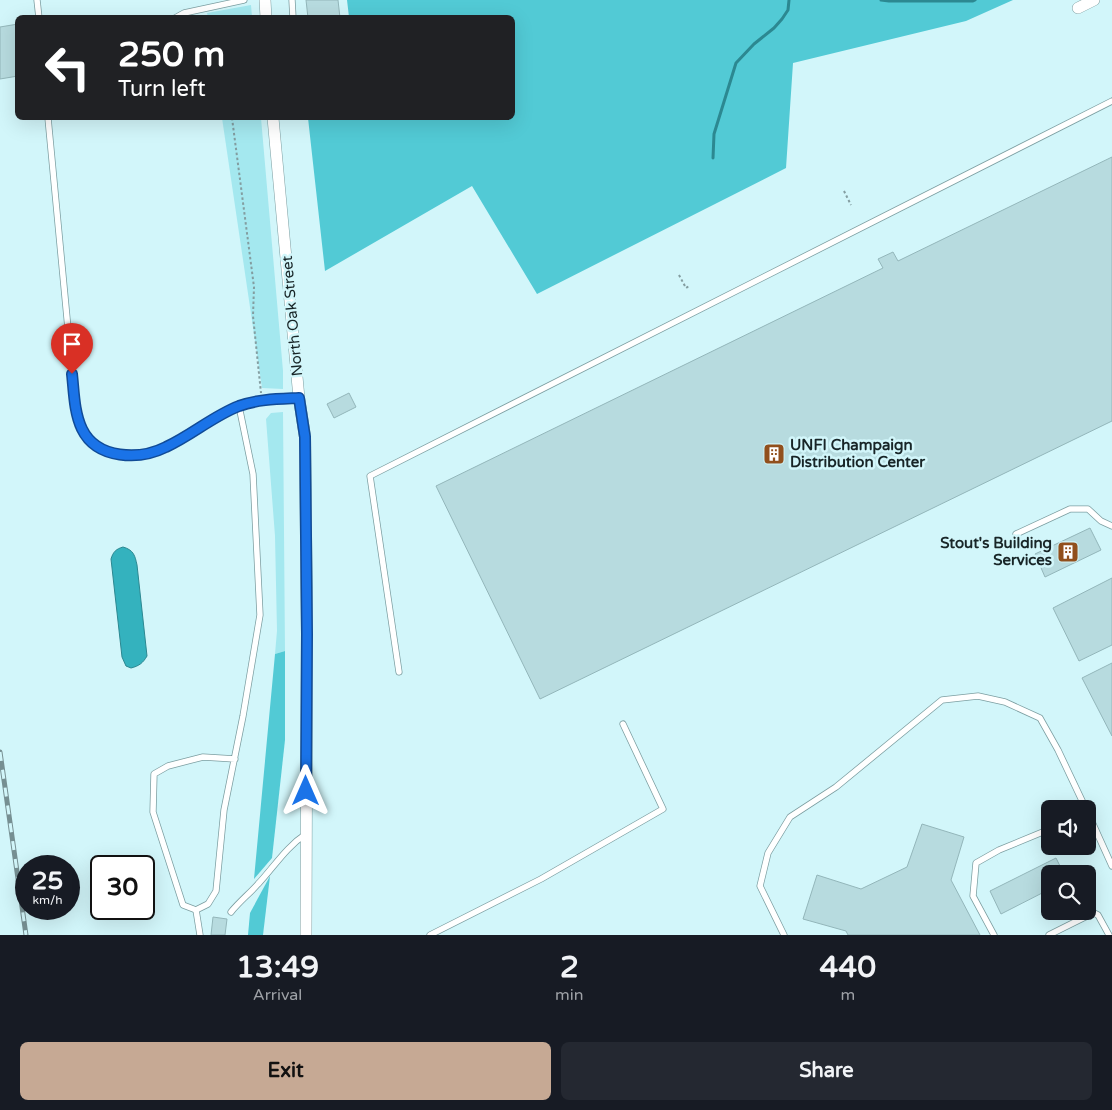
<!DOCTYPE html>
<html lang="en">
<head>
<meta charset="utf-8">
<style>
	body { margin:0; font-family:"Varela Round",sans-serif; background:#242831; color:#f1f3f6; height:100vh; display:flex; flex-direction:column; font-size:19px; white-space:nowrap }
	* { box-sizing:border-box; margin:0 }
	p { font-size:16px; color:#9ea1a6 }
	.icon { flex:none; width:28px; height:28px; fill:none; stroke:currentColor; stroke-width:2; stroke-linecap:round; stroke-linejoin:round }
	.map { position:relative; height:935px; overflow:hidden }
	.panel { display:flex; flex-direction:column; background:#171b24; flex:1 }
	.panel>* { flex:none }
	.top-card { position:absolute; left:15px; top:15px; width:500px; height:105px; border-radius:8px; box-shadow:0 5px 20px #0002; background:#202124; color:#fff; overflow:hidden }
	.buttons { position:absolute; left:1041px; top:800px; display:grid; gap:10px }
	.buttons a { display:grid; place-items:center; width:55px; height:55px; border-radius:8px; background:#171b24; box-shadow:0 5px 20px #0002; font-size:25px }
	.speed { position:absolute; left:15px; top:855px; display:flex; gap:10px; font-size:25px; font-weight:700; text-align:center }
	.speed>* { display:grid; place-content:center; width:65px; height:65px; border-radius:50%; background:#171b24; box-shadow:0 5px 20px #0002; line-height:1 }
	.speed small { font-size:12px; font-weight:400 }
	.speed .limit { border:2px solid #111; border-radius:8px; background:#fff; color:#111 }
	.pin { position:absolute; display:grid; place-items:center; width:42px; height:42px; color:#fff; margin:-51px -21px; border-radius:50% 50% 50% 0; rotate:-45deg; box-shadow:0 0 5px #0007 }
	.pin .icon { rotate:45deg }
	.me { position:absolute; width:55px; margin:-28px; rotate:0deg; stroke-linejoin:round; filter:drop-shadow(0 0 4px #0008) }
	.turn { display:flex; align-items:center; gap:18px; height:105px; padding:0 20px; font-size:22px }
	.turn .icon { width:65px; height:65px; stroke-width:2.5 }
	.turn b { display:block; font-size:35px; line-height:42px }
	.eta { display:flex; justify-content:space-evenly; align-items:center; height:85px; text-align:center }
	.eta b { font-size:30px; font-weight:700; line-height:35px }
	.cta { display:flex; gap:10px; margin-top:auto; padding:10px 20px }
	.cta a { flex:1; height:58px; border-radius:8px; background:#c6a994; color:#111; font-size:20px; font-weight:700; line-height:58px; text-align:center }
	.cta a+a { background:#242831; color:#f1f3f6 }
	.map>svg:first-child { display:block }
	.green { fill:#a4e8ef }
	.forest { fill:#52cad5 }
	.water { fill:#34b2be; stroke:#2c8891 }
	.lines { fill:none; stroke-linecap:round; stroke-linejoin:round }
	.stream { stroke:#2c8891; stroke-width:3 }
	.building { fill:#b7dbdf; stroke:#93b6ba }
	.lane-casing { stroke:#7c9ea1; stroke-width:7 }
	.street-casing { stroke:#7c9ea1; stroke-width:12 }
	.path { stroke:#839da0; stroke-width:2; stroke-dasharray:2.5 2.5; stroke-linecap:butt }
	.lane { stroke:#fff; stroke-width:5.5 }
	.street { stroke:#fff; stroke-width:11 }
	.rail-casing { stroke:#768f92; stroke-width:5 }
	.rail { stroke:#d2f6fa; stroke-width:3; stroke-dasharray:9; stroke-linecap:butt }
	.route-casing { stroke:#114b97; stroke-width:12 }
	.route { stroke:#1a73e8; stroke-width:9 }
	.labels { text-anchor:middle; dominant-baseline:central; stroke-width:5; stroke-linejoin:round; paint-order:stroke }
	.street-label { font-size:15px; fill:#182527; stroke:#d2f6fa }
	.poi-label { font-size:15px; font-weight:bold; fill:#182527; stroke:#d2f6fa; text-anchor:start }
</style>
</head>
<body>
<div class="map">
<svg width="1112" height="935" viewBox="0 0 1112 935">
	<rect width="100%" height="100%" fill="#d2f6fa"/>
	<!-- green -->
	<g class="green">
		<path d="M251 5 252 17H208L207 13Z"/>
		<path d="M222 118H261L283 371V389L262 388Z"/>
		<path d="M283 412 285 651 275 654 277 631 275 536 266 419 271 413Z"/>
	</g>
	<!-- forest -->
	<g class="forest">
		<path d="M347 0H1013L966 21 793 63 786 168 537 294 472 186 325 271 308 118H512V18L349 17Z"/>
		<path d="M285 651V740L272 858 254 879 275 654Z"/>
		<path d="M270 876 263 935H248L250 913Z"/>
	</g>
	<!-- water -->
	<path class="water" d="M123 547C134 550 135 556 137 565L147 656C143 663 139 666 131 668L126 666 122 657 111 559C113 552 116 549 123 547Z"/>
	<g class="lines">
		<!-- stream -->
		<g class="stream">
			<path d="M881 0 889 1H973L975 0"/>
			<path d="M713 158 714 134 736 63 754 44 774 28 782 19 788 10 789 0"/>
		</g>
	</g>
	<!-- building -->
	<g class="building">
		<path d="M306 0H338L340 18H308Z"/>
		<path d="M18 24V76L0 79V27Z"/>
		<path d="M1112 157V421L540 699 436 486 883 268 878 259 893 252 898 261Z"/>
		<path d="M349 393 356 407 334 418 327 404Z"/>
		<path d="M1090 528 1101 550 1045 577 1035 554Z"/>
		<path d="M1112 578V645L1079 661 1053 608Z"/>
		<path d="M1112 663V736L1082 678Z"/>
		<path d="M922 824 964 837 951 880 980 935H848L846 931 803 919 817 875 861 889 907 867Z"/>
		<path d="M1056 858 1064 874H1050V889L1001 914 990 891Z"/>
		<path d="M213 917 227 919 225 935H211Z"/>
	</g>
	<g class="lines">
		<!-- lane casing -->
		<g class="lane-casing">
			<g id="lane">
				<path d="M37 0 39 18"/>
				<path d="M292 0 293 18"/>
				<path d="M175 18 184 13 244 0"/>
				<path d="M48 118 76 413C78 419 80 426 83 431 99 460 138 460 165 448 191 436 212 417 239 406 258 399 278 399 299 398"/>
				<path d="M1016 534 1070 509H1088L1101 521 1112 526"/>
				<path d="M399 672 370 476 1112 101"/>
				<path d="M235 759 203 757 168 766 154 774 153 812 183 905 196 910 208 904 216 891 224 810 243 716 260 615 253 474 239 406"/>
				<path d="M1088 813 1112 866"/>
				<path d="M196 910 200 935"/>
				<path d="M231 912C239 902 249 894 258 884 274 867 286 847 306 834"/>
				<path d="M430 935 541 879 663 809 623 724"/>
				<path d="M784 935 760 886 768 853 790 817 836 787 942 700 978 696 1005 702 1040 718 1058 750 1086 809"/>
				<path d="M994 935 973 896 976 863 999 850 1050 829"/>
				<path d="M1049 935 1083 918 1094 913 1098 915 1109 935"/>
			</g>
		</g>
		<!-- street casing -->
		<g class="street-casing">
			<g id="street">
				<path d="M265 0 266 18"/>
				<path d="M1078 8 1094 0"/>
				<path d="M273 118 299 398 305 437 307 634 306 935"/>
			</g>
		</g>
		<!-- path -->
		<g class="path">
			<path d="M232 118 254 287 253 316 261 393"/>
			<path d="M844 191 851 205"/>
			<path d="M679 275 686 288 689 286"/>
		</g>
		<!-- lane -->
		<use href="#lane" class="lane"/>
		<!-- street -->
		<use href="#street" class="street"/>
		<!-- rail casing -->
		<g class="rail-casing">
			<path id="rail" d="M0 752 26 935"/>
		</g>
		<!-- rail -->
		<use href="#rail" class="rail"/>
	</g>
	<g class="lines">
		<!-- route casing -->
		<g class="route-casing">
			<path id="route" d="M72 374C74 392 74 412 82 429 97 460 140 460 166 447 192 435 213 416 239 406 259 399 278 399 299 398L305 437 307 634 306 791"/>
		</g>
		<!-- route -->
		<use href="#route" class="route"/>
	</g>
	<!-- icons -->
	<defs>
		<g id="building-square" transform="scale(1.125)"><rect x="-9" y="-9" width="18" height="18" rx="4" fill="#914f1c" stroke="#d2f6fa"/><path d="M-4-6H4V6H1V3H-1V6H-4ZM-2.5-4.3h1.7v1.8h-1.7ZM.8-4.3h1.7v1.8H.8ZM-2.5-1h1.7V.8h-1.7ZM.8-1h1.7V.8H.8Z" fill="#fff"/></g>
	</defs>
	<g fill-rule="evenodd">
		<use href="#building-square" x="774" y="454"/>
		<use href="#building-square" x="1068" y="552"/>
	</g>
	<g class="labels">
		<!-- street labels -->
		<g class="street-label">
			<text transform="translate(292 316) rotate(-95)">North Oak Street</text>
		</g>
		<!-- poi labels -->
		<g class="poi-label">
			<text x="790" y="445">UNFI Champaign<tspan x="790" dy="17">Distribution Center</tspan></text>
			<text x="1052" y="543" text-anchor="end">Stout's Building<tspan x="1052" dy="17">Services</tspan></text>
		</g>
	</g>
</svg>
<div class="buttons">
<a><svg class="icon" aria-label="sound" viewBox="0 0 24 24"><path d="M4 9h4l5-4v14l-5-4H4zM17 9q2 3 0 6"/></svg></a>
<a><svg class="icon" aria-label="search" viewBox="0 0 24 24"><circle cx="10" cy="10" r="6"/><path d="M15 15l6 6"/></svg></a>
</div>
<div class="speed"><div>25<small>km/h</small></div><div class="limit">30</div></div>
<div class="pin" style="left:72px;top:374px;background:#d93025"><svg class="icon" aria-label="arrive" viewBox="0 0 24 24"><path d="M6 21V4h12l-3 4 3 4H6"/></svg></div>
<svg class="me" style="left:306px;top:791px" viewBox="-20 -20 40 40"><path d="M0-17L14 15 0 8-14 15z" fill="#1a73e8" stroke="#fff" stroke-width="4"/></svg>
<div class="top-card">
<div class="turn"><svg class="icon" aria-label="left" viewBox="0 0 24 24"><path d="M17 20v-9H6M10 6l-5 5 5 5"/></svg><div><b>250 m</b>Turn left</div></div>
</div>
</div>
<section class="panel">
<div class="eta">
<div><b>13:49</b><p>Arrival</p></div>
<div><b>2</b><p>min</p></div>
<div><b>440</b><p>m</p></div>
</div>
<div class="cta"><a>Exit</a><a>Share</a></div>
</section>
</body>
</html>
